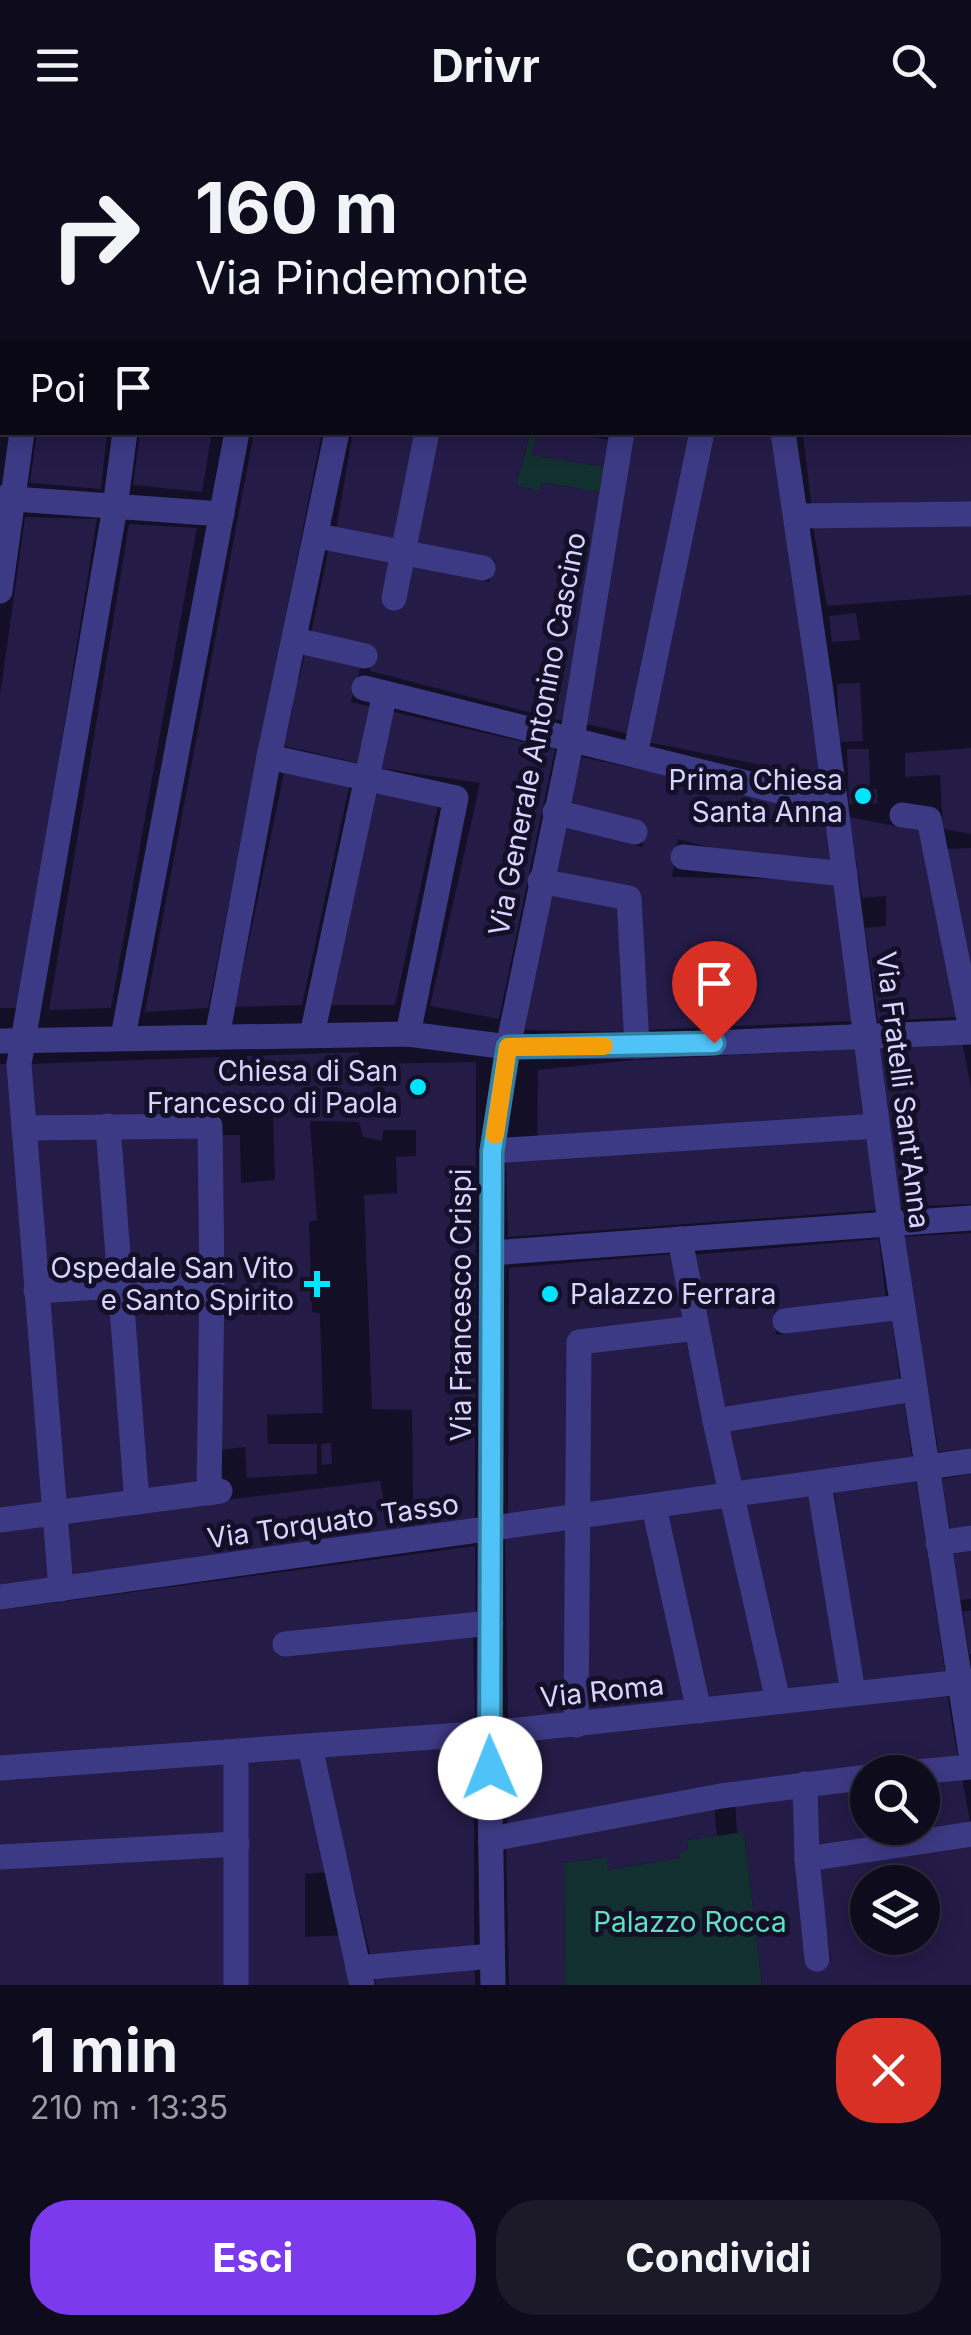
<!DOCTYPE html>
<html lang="it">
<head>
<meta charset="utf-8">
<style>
	body { margin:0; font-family:Inter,sans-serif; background:#1c1929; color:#f1f3f6; height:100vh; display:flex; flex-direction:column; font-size:38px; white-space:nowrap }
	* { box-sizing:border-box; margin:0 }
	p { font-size:32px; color:#9b9ba3 }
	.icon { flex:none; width:55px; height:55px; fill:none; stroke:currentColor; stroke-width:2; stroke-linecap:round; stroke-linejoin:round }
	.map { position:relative; height:1855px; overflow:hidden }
	.side { display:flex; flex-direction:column; background:#0e0b1c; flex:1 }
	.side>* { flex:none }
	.guide { position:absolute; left:0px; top:0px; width:972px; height:305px; box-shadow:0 5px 25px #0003,0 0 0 2px #2e2b3b; background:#0e0b1c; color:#f1f3f6; overflow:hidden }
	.fabs { position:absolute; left:850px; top:1625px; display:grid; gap:20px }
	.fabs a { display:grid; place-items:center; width:90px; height:90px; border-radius:50%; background:#0e0b1c; box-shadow:0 5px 25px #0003,0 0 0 2px #2e2b3b; font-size:50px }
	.pin { position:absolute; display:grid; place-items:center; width:85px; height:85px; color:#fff; margin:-102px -42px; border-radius:50% 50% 50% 0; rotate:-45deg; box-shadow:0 0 10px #0007 }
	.pin .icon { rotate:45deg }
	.me { position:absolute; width:110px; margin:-55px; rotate:359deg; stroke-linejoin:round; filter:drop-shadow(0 0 8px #0008) }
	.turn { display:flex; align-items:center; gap:35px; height:210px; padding:0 30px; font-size:45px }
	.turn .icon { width:130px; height:130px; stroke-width:2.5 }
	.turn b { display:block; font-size:70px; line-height:85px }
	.then { display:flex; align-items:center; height:95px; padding:0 30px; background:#0003; gap:20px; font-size:38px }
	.round { display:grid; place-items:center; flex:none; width:105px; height:105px; border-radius:40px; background:#1c1929 }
	.head { display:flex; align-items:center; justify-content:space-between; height:170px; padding:0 30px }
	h1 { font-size:60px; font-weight:700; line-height:75px }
	.action { display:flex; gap:20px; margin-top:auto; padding:20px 30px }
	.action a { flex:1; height:115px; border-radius:40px; background:#7c3aed; color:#fff; font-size:40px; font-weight:700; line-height:115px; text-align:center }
	.action a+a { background:#1c1929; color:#f1f3f6 }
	header { display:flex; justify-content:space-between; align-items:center; height:130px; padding:0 30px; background:#0e0b1c; font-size:45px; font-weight:700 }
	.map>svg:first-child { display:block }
	.green { fill:#12302f }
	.building { fill:#241b47; fill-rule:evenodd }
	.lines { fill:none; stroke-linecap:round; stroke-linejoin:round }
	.minor { stroke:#3d3a85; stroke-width:25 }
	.route-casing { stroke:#337fa1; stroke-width:25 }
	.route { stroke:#4fc3f7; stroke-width:18 }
	.slow { stroke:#f59e0b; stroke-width:18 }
	.poi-dot { fill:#00e5ff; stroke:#130f26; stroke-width:4 }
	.labels { text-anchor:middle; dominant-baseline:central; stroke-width:10; stroke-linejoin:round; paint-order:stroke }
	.street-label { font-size:28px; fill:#d9d4ff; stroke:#130f26 }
	.poi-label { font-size:28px; fill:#d9d4ff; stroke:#130f26; text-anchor:end }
	.park-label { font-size:28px; fill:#5fe0c0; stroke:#130f26 }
</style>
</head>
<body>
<header><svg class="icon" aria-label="menu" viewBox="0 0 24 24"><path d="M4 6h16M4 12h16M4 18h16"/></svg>Drivr<svg class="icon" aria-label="search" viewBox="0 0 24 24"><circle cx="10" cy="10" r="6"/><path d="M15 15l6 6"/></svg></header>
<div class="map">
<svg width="971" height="1855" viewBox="0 0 971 1855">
	<rect width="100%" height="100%" fill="#130f26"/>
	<!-- green -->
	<g class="green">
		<path d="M530 303H537L532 325 606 337 603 363 541 352 540 361 516 356Z"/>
		<path d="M744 1702 762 1855H565L564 1733 607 1727 608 1740 679 1728V1722L688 1720 687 1710Z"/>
	</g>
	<!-- building -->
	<g class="building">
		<path d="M37 302H107L101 359 30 353Z"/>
		<path d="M140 302H212L202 362 133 355Z"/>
		<path d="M254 302H322L208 878 145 882Z"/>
		<path d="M353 302H418L396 410 336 399Z"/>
		<path d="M436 302H530L516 356 540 361 541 352 603 363 563 591 370 541V517L311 503 329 417 394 430 385 471 403 477 412 434 489 452 495 430 413 412Z"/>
		<path d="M537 302H563L610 310 606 337 531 325Z"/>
		<path d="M633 305 691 307 630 604 586 594Z"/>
		<path d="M772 305 820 647 648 612 709 306Z"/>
		<path d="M803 306H971V378L812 379Z"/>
		<path d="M25 387 97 389 19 878H0V566Z"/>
		<path d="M812 392 971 393V465L827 476Z"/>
		<path d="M129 394 197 398 111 878 49 880Z"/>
		<path d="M856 483 860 510 832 512 829 486Z"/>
		<path d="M305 524 362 532 351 572 555 619 499 889 430 876 480 653 380 638 284 616 293 576 287 574 293 548 299 549Z"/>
		<path d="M860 553 863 611 839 612 837 554Z"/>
		<path d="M971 618V704L943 699 940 645 905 647V623Z"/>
		<path d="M847 619H869L870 658 877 659V674H849Z"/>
		<path d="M582 627 824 680 833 737 730 723 678 709 672 747 833 750 854 891 644 900 640 764 554 746 564 697 642 717 646 695 570 674Z"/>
		<path d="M284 643 349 657 302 875 235 877Z"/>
		<path d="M374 661 438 676 395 875H331Z"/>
		<path d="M849 687 926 702 958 887 878 891 865 798 886 796V766L862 768Z"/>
		<path d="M971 718V849L942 719Z"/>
		<path d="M550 762 622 776 627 902 524 900Z"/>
		<path d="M962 911 971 958V1074L900 1077 878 918Z"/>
		<path d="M856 919 865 992 537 1012 538 940 634 930Z"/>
		<path d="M359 922 358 934 476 932 475 1392 69 1450 63 1390 380 1351 385 1378 413 1373 412 1280 372 1279 364 1065 397 1063 396 1027 416 1026V1000H383L382 1011 363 1007 359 992 310 991 317 1090 309 1092 312 1182 320 1183 323 1283 267 1285 268 1314H317V1344L247 1348 245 1317 219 1320V1005H240L241 1053 275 1050 273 985 33 990 29 934Z"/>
		<path d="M0 934H11L47 1377 0 1380Z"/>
		<path d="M100 1002 110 1146 42 1150 31 1003Z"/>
		<path d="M118 1002H200L203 1140 127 1143Z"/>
		<path d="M868 1005 879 1080 508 1107 506 1032Z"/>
		<path d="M971 1103V1318L939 1322 902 1107Z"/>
		<path d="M879 1109 886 1170 774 1181 776 1205 892 1189 900 1252 722 1281 690 1125Z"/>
		<path d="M673 1124 687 1193 595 1197 596 1205H570L569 1381 508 1387 509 1138Z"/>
		<path d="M201 1159 199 1357 144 1360 129 1163Z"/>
		<path d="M111 1163 127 1365 62 1370 43 1167Z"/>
		<path d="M688 1208 720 1357 585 1374 588 1217Z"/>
		<path d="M904 1269 912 1327 738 1353 727 1296Z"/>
		<path d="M331 1313 332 1334 322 1335 321 1314Z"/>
		<path d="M971 1344V1402L951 1405 942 1349Z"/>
		<path d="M916 1349 945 1541 862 1550 834 1360Z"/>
		<path d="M809 1364 843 1555 785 1560 742 1372Z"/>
		<path d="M723 1374 765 1562 705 1570 661 1382Z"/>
		<path d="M649 1384 690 1575 584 1585 585 1394Z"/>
		<path d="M48 1391 53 1450 0 1457V1396Z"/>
		<path d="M569 1397 567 1586 508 1592 505 1406Z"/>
		<path d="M971 1415V1469L959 1470 951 1417Z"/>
		<path d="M475 1416 476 1489 273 1507 277 1525 473 1505 475 1594 0 1630V1480Z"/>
		<path d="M971 1480V1524H969L963 1482Z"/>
		<path d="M947 1563 958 1629 715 1658 507 1699 506 1614Z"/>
		<path d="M474 1615V1819L371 1828 321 1623Z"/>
		<path d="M301 1626 329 1742 305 1744V1807L344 1805 355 1855H246V1629Z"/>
		<path d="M228 1631V1703L0 1715V1647Z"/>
		<path d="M961 1643 971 1697 818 1719 811 1660 868 1654V1698H922V1647Z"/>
		<path d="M799 1662 809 1836 831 1830 828 1809 821 1810 815 1734 971 1713V1855H762L744 1702 737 1704 735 1670ZM868 1752H922V1808H868Z"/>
		<path d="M714 1675 717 1706 687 1710 688 1721 679 1722 680 1728 607 1740V1727L564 1733 565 1855H509L506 1713Z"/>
		<path d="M227 1723 226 1855H0V1736Z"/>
		<path d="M475 1837V1855H376L374 1845Z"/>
	</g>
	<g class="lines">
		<!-- minor -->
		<g class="minor">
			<path d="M87 2 88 0"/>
			<path d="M183 2V0"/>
			<path d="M300 2V0"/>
			<path d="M385 2V0"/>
			<path d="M0 86 2 87"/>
			<path d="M970 177 971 178"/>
			<path d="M0 216H2"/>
			<path d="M783 302 821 562 890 1093 971 1624"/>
			<path d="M0 368 222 384"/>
			<path d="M796 386 971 384"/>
			<path d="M318 406 483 438"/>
			<path d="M0 461 22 302"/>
			<path d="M394 468 427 302"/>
			<path d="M295 510 365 526"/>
			<path d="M364 558 835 675"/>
			<path d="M635 625 702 302"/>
			<path d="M269 627 456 668 408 904"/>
			<path d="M555 682 635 702"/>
			<path d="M902 685 929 689 971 899"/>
			<path d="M683 727 845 744"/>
			<path d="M540 751 629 768 637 916"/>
			<path d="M312 905 385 563"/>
			<path d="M123 907 237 302"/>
			<path d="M217 907 269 627 337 302"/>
			<path d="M0 911 408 904 508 917 637 916 971 902"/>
			<path d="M108 996 137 1372"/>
			<path d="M24 998 210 996 212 1150 209 1363"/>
			<path d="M492 1021 877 996"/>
			<path d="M680 1109 715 1291 778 1571"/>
			<path d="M492 1123 971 1088"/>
			<path d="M36 1161 212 1150"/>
			<path d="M785 1191 902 1177"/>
			<path d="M715 1291 914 1259"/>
			<path d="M819 1353 853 1563"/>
			<path d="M654 1377 699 1581"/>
			<path d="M0 1390 220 1361"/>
			<path d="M938 1413 971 1408"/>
			<path d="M61 1459 19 934 115 377 125 302"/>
			<path d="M0 1467 971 1331"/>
			<path d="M285 1514 491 1493"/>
			<path d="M576 1595 579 1212 696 1198"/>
			<path d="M310 1617 362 1855"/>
			<path d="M0 1638 489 1603 971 1551"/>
			<path d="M915 1642 971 1637"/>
			<path d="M805 1654 807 1729 817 1829"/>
			<path d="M491 1709 721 1666 868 1647"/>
			<path d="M0 1727 237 1714"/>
			<path d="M807 1729 971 1704"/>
			<path d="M358 1838 492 1826"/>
			<path d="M236 1855V1622"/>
			<path d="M493 1855 489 1603 492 1021 508 917 572 609 622 302"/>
		</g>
	</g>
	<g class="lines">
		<!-- route casing -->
		<g class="route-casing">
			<path id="route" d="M490 1638 492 1021 508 917 714 913"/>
		</g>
		<!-- route -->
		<use href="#route" class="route"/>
		<!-- slow -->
		<path class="slow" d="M495 1005 508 917 604 916"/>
	</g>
	<!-- markers -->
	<g class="poi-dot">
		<circle cx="863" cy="666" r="10"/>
		<circle cx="418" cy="957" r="10"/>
		<path d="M312 1139h10v10h10v10h-10v10h-10v-10h-10v-10h10z"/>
		<circle cx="550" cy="1164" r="10"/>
	</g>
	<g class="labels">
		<!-- street labels -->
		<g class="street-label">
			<text transform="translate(537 604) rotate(-79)">Via Generale Antonino Cascino</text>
			<text transform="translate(903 960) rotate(83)">Via Fratelli Sant'Anna</text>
			<text transform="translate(461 1175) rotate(-90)">Via Francesco Crispi</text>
			<text transform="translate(333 1391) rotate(-8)">Via Torquato Tasso</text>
			<text transform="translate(602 1561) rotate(-6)">Via Roma</text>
		</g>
		<!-- poi labels -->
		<g class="poi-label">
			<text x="843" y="650">Prima Chiesa<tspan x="843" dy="32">Santa Anna</tspan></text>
			<text x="398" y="941">Chiesa di San<tspan x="398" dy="32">Francesco di Paola</tspan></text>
			<text x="294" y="1138">Ospedale San Vito<tspan x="294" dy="32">e Santo Spirito</tspan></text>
			<text x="570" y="1164" text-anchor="start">Palazzo Ferrara</text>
		</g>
		<!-- park labels -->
		<g class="park-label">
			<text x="690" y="1792">Palazzo Rocca</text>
		</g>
	</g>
</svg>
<div class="fabs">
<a><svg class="icon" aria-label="search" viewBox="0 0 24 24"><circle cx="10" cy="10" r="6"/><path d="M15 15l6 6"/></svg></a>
<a><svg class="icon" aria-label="layers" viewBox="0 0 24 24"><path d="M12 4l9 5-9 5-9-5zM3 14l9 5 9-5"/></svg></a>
</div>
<div class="pin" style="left:714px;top:913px;background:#d93025"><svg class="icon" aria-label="arrive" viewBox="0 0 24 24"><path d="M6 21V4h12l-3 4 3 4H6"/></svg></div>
<svg class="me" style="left:490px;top:1638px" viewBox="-20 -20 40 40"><circle r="19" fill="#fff"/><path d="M0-13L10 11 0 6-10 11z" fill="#4fc3f7"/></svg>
<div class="guide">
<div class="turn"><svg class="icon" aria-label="right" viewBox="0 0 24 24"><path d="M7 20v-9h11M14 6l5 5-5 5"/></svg><div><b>160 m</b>Via Pindemonte</div></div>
<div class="then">Poi<svg class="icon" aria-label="arrive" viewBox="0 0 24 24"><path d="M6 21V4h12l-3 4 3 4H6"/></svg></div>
</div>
</div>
<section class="side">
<div class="head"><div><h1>1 min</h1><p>210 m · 13:35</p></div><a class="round" style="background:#d93025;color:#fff"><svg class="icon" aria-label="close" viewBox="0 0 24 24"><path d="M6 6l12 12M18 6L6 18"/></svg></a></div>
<div class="action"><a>Esci</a><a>Condividi</a></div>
</section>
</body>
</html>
